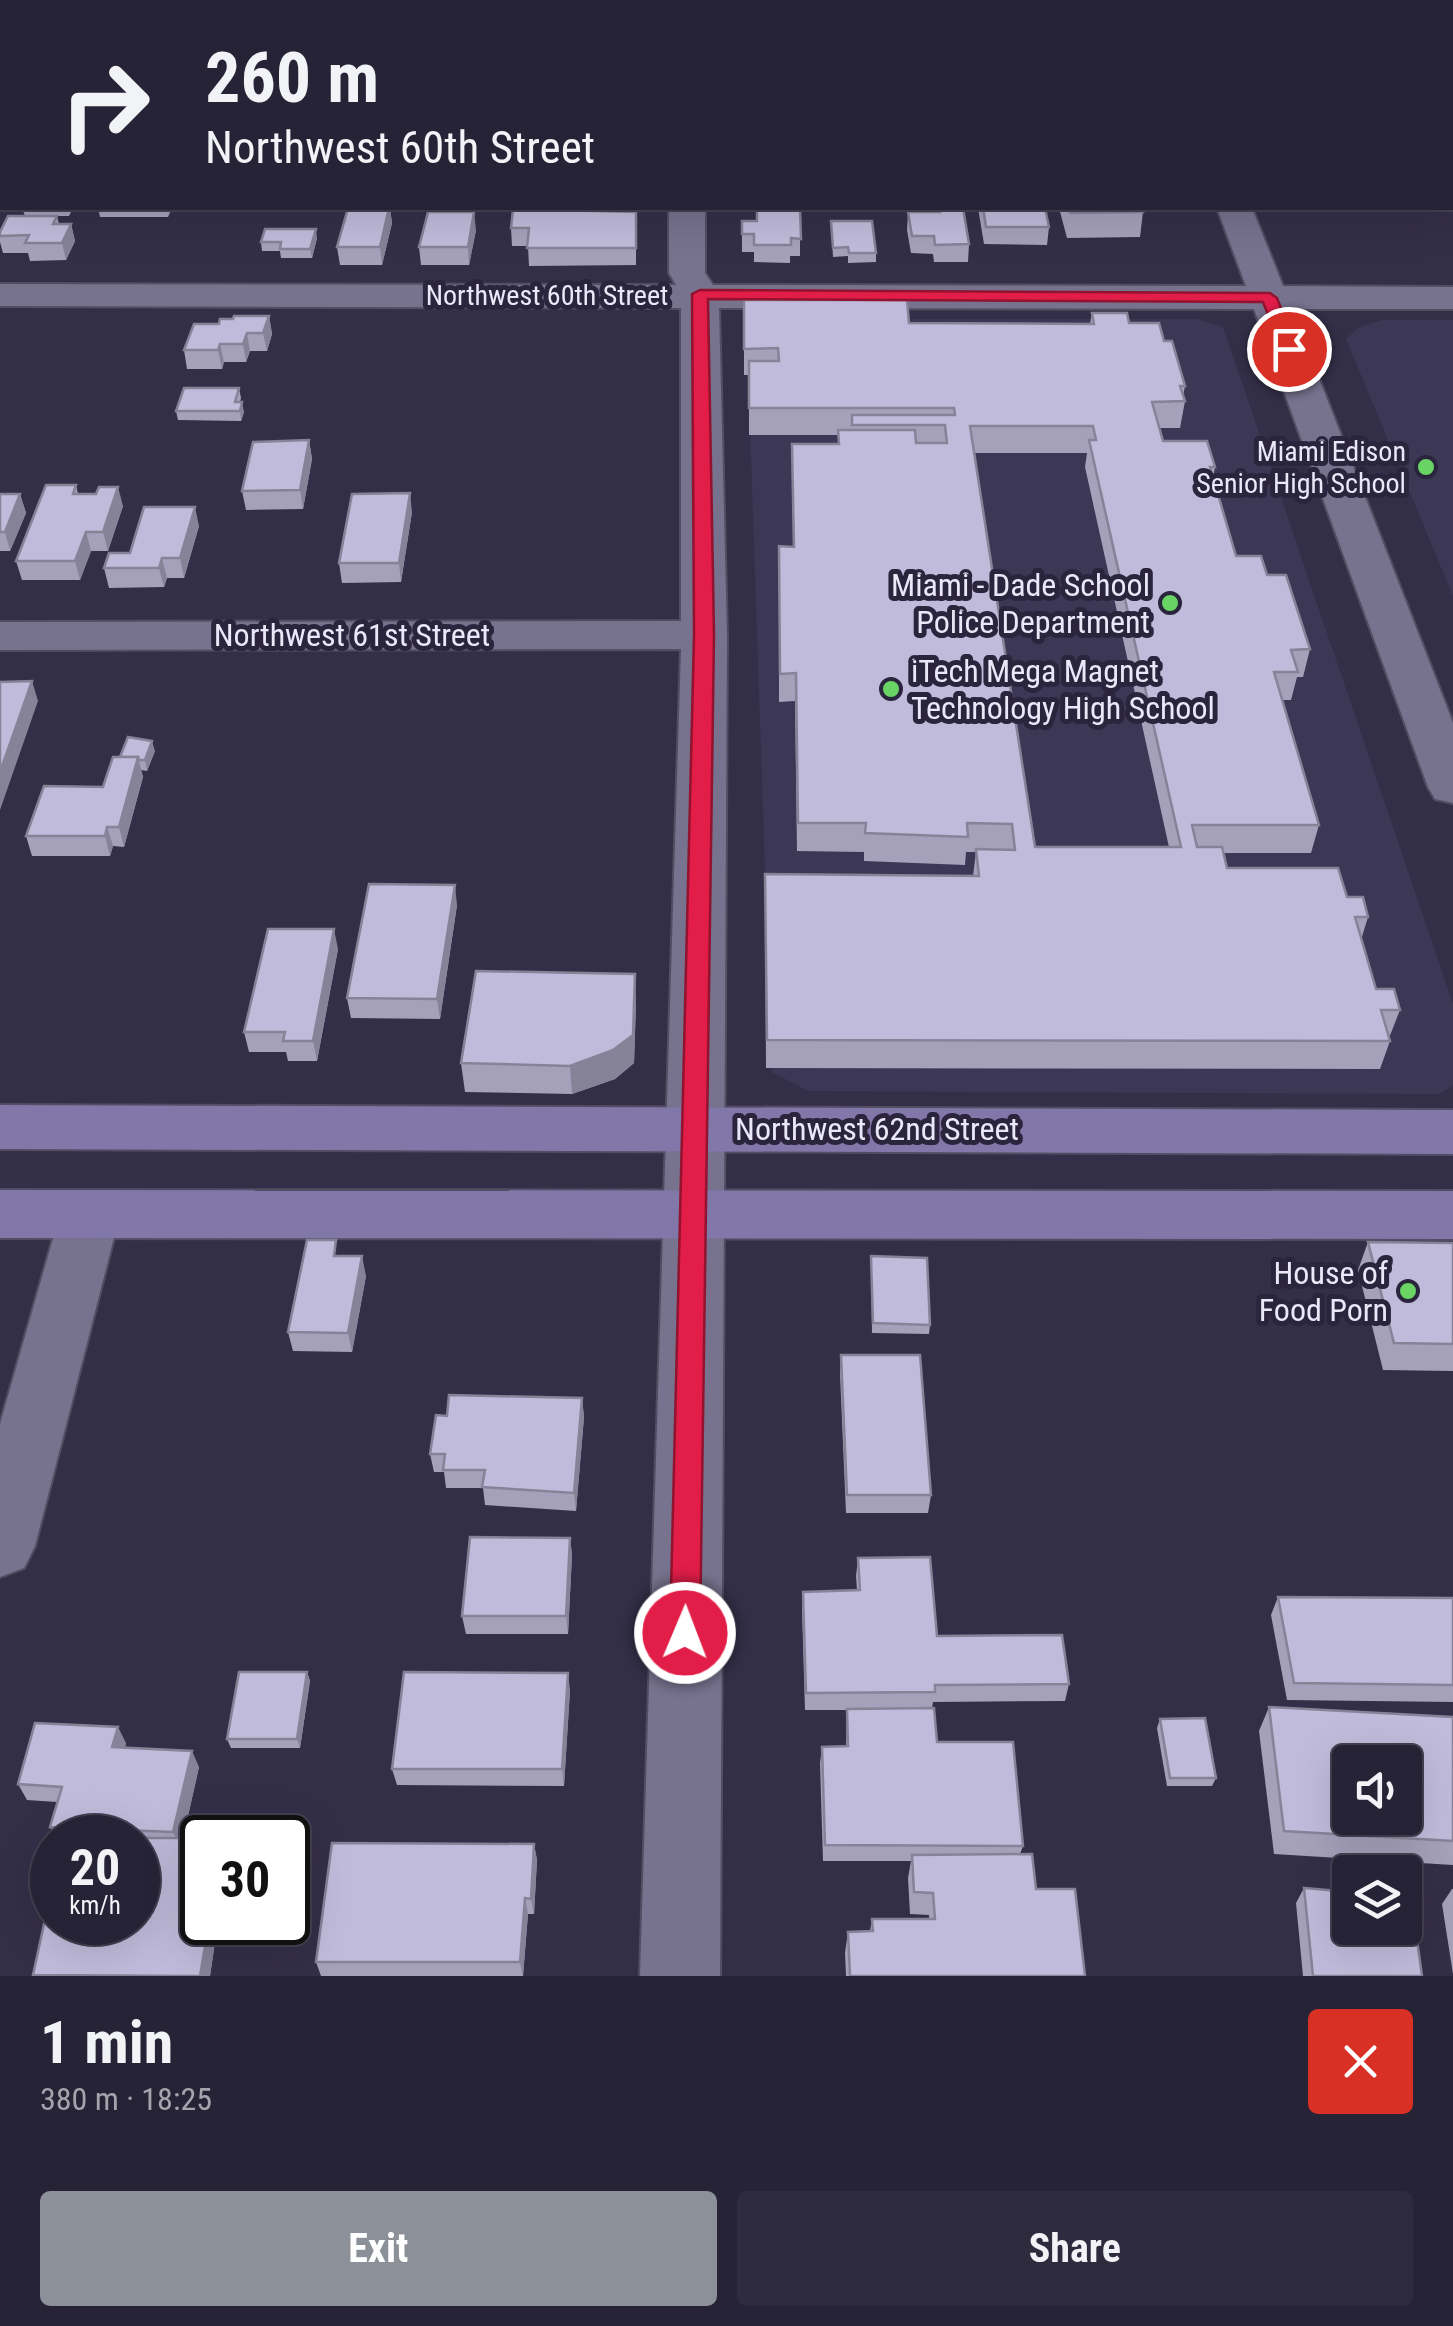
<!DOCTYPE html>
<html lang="en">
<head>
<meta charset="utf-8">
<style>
	body { margin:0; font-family:"Roboto Condensed",sans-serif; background:#2f2b3e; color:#f1f3f6; height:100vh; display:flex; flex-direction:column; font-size:38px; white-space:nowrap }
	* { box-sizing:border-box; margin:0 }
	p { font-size:32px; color:#a4a4ad }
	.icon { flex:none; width:55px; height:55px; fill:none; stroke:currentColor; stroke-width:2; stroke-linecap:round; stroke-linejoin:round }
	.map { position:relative; height:1976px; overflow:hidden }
	.side { display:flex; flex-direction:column; background:#272336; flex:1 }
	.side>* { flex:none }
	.hud { position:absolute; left:0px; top:0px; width:1455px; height:210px; box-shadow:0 10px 40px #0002,0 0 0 2px #434051; background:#272336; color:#f1f3f6; overflow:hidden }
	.fabs { position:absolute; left:1332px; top:1745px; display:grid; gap:20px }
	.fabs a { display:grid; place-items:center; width:90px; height:90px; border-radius:10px; background:#272336; box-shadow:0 10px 40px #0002,0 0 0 2px #434051; font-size:50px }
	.speed { position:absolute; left:30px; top:1815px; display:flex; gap:20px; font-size:50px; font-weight:700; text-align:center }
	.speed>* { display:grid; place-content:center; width:130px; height:130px; border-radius:50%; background:#272336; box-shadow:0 10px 40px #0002,0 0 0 2px #434051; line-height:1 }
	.speed small { font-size:25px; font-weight:400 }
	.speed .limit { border:5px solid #111; border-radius:15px; background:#fff; color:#111 }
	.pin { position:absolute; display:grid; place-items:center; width:85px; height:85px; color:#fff; margin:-42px; border:5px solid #fff; border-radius:50%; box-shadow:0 2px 10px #0007 }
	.me { position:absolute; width:110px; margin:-55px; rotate:1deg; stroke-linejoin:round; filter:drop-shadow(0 0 8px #0008) }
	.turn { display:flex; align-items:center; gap:35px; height:210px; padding:0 40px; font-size:45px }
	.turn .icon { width:130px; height:130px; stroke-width:2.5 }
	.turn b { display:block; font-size:70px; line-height:85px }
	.round { display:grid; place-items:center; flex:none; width:105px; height:105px; border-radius:10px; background:#2f2b3e }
	.overview { display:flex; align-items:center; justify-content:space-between; height:170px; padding:0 40px }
	h1 { font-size:60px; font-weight:700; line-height:75px }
	.button { display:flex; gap:20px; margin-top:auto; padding:20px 40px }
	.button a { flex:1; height:115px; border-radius:10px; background:#8c9099; color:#fff; font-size:40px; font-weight:700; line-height:115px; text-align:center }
	.button a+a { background:#2f2b3e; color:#f1f3f6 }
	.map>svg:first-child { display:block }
	.built { fill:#3d3756 }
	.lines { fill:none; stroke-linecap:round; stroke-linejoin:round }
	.minor-casing { stroke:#524d62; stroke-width:4 }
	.major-casing { stroke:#524d62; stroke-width:4 }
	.minor { fill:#77728e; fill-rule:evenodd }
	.major { fill:#8177a9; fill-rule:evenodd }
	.wall { fill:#a5a1bb; fill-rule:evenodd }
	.shaded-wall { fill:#868399 }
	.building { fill:#c0bbda; stroke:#868399; stroke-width:2.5; fill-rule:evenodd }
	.route { fill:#e11d48; stroke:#92132f; stroke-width:2.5 }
	.poi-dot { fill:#69d464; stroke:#2a253d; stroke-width:4 }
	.labels { text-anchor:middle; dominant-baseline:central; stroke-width:10; stroke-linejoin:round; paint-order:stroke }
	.far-street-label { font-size:28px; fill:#eae8f8; stroke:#2a253d }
	.far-poi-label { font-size:28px; fill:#eae8f8; stroke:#2a253d; text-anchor:end }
	.poi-label { font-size:32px; fill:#eae8f8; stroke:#2a253d; text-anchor:end }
	.street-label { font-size:32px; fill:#eae8f8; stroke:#2a253d }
</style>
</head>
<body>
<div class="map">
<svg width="1453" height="1976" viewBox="0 0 1453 1976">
	<rect width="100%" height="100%" fill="#342f48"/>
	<!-- built -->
	<g class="built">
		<path d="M796 319H1197L1223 327 1453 1004V1085L1439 1094 808 1091 772 1072 747 338Z"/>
		<path d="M1383 320H1453V596L1346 339 1359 327Z"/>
	</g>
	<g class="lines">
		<!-- minor casing -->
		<g class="minor-casing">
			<g id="minor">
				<path d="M0 0H1174L1175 1 2 2 0 10Z"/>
				<rect x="1452" y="9" width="1" height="18"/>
				<rect x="1452" y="182" width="1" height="20"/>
				<path d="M669 208H705V273L713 285 1246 286 1217 208H1252L1283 286 1453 287V309H1292L1453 723V803L1435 799 1428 787 1254 309 719 308 727 635 720 1976H640L681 649 0 650V622L681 621V308L0 306V284L676 285 669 273Z"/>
				<path d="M90 1190 111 1197 120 1214 35 1546 24 1568 0 1577V1424L60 1214 69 1197Z"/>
			</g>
		</g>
		<!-- major casing -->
		<g class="major-casing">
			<g id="major">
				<path d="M0 1105 1453 1110V1154L0 1149Z"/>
				<path d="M0 1190 1453 1191V1239L0 1238Z"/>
			</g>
		</g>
		<!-- minor -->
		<use href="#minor" class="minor"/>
		<!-- major -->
		<use href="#major" class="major"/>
	</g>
	<!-- wall -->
	<g class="wall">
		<path d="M1263 0H1321L1286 2H1264Z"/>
		<path d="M22 208H73L69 216H57L59 224H71L75 241 66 260 30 261 28 253H3L0 242V232L25 216Z"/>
		<path d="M98 208H172L168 217H100Z"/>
		<path d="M390 208 392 223 382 265H340L337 247Z"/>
		<path d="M414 208H495L494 212Z"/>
		<path d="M584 208H644L643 212H636V265L529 266 528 246H512L511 228 584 210Z"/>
		<path d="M800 208V256H790V263L754 262V252H742V221H757Z"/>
		<path d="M938 208H963L969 244 968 262H934L933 254 911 253 907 230 908 212H937Z"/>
		<path d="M978 208H1045L1049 227 1047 245 984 244Z"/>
		<path d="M1059 208H1142L1143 212 1140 237 1067 238Z"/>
		<path d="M831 221 876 253V262L848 263V256L833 257Z"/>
		<path d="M476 230 469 265H421L419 247Z"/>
		<path d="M317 238 312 258H281L280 251H262L261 242Z"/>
		<path d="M744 300 909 323 1090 324 1092 313 1129 323 1164 341 1185 386 1183 396 1185 401 1180 428H1159L1163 441 1215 467 1213 478 1236 556 1267 575 1310 649 1303 677H1297L1291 700H1282L1319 825 1311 853H1224L1227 868 1347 897 1368 917 1361 940 1376 989 1400 1010 1389 1038 1390 1041 1380 1069 766 1068 765 874 973 876 976 852H966L965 865 864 861V852L797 851 795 701 779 702V546L793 547 792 444H838V435H749V375H744ZM974 453H1087L1085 467 1169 847H1035Z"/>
		<path d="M269 316 272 334 267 351H250L246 362H224L222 369H187L184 350 219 324Z"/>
		<path d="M239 388 241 398 240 402 244 412 241 421 178 420 176 411Z"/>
		<path d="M309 440 312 459 303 509 246 510 242 491Z"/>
		<path d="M76 485 78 494 123 506 108 551H91L80 580H22L16 561Z"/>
		<path d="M0 494H20L26 513 10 551H0Z"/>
		<path d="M412 512 401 582 342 583 339 563Z"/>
		<path d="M199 526 184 578H167L164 587 109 588 104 568 130 553Z"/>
		<path d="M155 751 147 771 141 770 143 777 124 847 113 846 110 856H32L26 836 103 787 120 757Z"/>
		<path d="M457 905 440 1019 351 1018 347 998Z"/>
		<path d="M338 949 317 1061H288L286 1052H249L244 1032Z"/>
		<path d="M636 1002 634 1063 615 1079 572 1094 465 1092 461 1063Z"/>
		<path d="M1368 1242 1453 1243V1371L1383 1370 1358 1270Z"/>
		<path d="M340 1256 366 1276 352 1352 293 1351 288 1332Z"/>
		<path d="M871 1256 930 1325 929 1334 872 1333Z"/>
		<path d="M841 1355 931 1495 928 1513H846L840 1374Z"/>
		<path d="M582 1398 584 1417 576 1511 485 1505 483 1488H446L444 1472H434L430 1454 447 1416Z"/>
		<path d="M570 1538 572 1555 568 1634H466L462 1616Z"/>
		<path d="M858 1558 937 1636 1069 1684 1065 1701 933 1702 932 1708 937 1742 1023 1846 1020 1854 1036 1889 1085 1976H846L845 1953 848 1932 870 1931 872 1919H929V1915L910 1914 908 1878 911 1861H823L820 1763 822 1747H846L847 1710H805L802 1609 803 1592 857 1590 856 1576Z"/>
		<path d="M1278 1597 1453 1598V1702L1287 1700 1271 1615Z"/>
		<path d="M307 1672 310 1681 300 1748H231L227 1739Z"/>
		<path d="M570 1690 564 1786 397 1785 392 1769Z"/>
		<path d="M1269 1707 1453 1717V1865L1274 1854 1259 1731Z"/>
		<path d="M1160 1719 1216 1778 1212 1786H1167L1157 1728Z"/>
		<path d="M126 1743 125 1747 199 1767 183 1838 218 1922 210 1976H34L138 1838H56L50 1827 57 1802 27 1800 18 1784Z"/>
		<path d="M534 1844 537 1860 534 1914H528L523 1976H321L316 1962Z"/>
		<path d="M1304 1888 1422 1976H1303L1296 1903Z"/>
		<path d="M1452 1889H1453V1974L1442 1904Z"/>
	</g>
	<!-- shaded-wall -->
	<g class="shaded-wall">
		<path d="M390 208 392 223 382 265 380 247Z"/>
		<path d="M474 212 476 230 469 265 468 247Z"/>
		<path d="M71 224 75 241 66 260 62 243Z"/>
		<path d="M316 229 317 238 312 258 310 249Z"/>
		<path d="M269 316 272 334 267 351 263 333Z"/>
		<path d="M247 333 250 351 246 362 243 344Z"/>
		<path d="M220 344 224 362 222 369 218 350Z"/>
		<path d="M242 402 244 412 241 421 240 411Z"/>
		<path d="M309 440 312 459 303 509 300 490Z"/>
		<path d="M118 487 123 506 108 551 103 532Z"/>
		<path d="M410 493 412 512 401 582 399 563Z"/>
		<path d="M20 494 26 513 10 551 5 532Z"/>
		<path d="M195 507 199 526 184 578 180 558Z"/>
		<path d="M86 532 91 551 80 580 75 561Z"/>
		<path d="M162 558 167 578 164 587 159 568Z"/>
		<path d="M32 681 38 701 0 810V772Z"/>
		<path d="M152 741 155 751 147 771 145 760Z"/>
		<path d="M138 757 143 777 124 847 119 827Z"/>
		<path d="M107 827 113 846 110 856 105 836Z"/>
		<path d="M455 885 457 905 440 1019 437 999Z"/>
		<path d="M334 929 338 949 317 1061 313 1041Z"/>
		<path d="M635 974 636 1002 634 1063 615 1079 572 1094 570 1066Z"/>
		<path d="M362 1256 366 1276 352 1352 348 1333Z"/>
		<path d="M582 1398 584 1417 576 1511 574 1493Z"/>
		<path d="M570 1538 572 1555 568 1634 566 1616Z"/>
		<path d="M307 1672 310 1681 300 1748 297 1739Z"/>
		<path d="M568 1673 570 1690 564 1786 562 1769Z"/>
		<path d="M118 1727 126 1743 120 1763 112 1747Z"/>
		<path d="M192 1751 199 1767 181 1848 173 1832Z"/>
		<path d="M534 1844 537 1860 534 1914 531 1899Z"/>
		<path d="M525 1898 528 1914 523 1976 520 1962Z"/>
		<path d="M209 1922H218L210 1976H200Z"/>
	</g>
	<!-- building -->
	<g class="building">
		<path d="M348 208H389L380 247H337Z"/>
		<path d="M775 208H800L801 239 791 238V245H754V234H742V221H757V209H775Z"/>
		<path d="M939 208H963L969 244 935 245 934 236H912L908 212H940Z"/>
		<path d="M983 208H1045L1049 227H986Z"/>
		<path d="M1069 208H1142L1143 212 1070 213Z"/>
		<path d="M513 209 636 212V248H527L529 228H511Z"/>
		<path d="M428 212H474L468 247H419Z"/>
		<path d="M8 216H57L53 224H71L62 243H25L29 235 0 236V232Z"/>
		<path d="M831 221H872L876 253H849L848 247 833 248Z"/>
		<path d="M265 229H316L310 249H280L281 242H261Z"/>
		<path d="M744 300H907L909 323 1094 324 1092 313H1127L1129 323H1159L1164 341H1172L1185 386H1180L1185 401 1152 402 1163 441H1207L1215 467H1210L1236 556H1261L1267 575H1286L1310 649 1291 650 1298 672H1274L1319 825H1192L1197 847H1222L1227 868H1338L1347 897H1363L1368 917H1355L1376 989H1394L1400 1010H1381L1390 1041 767 1040 765 874 979 876 976 849 1015 850 1012 824 967 823 968 837 865 833 866 823H798L796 673 780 674 779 546 794 547 792 444H839L838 430H915L916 443H947L945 425H852V415H955L954 408H749V361H779L778 348 744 349ZM970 426H1093L1096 440H1089L1181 847H1035Z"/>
		<path d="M234 316H269L263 333H247L243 344H220L218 350H184L194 324H219L220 319H233Z"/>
		<path d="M184 388H239L235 402H242L240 411H176Z"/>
		<path d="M309 440 300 490 242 491 253 442Z"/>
		<path d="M46 485H76L73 494H96L99 487H118L103 532H86L75 561H16Z"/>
		<path d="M410 493 399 563H339L352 494Z"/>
		<path d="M0 494H20L5 532H0Z"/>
		<path d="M144 507H195L180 558H162L159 568H104L109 553H130Z"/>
		<path d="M32 681 0 772V682Z"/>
		<path d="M128 737 152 741 145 760H139L138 757H120Z"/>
		<path d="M113 757H138L119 827H107L105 836H26L44 786 103 787Z"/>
		<path d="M369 884 455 885 437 999 347 998Z"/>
		<path d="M268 929H334L313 1041H283L285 1032H244Z"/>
		<path d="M476 971 635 974 633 1035 613 1050 570 1066 461 1063Z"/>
		<path d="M307 1240H336L334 1256H362L348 1333 288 1332Z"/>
		<path d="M1368 1242 1453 1243V1344L1394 1343Z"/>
		<path d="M871 1256 927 1258 930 1325 873 1323Z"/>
		<path d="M841 1355H920L931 1495H847Z"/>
		<path d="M449 1395 582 1398 574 1493 482 1487 485 1470H443L445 1454H430L436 1415 447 1416Z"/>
		<path d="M470 1537 570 1538 566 1616H462Z"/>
		<path d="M930 1557 937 1636 1062 1635 1069 1684 935 1685V1692L806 1693 803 1592 860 1590 858 1558Z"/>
		<path d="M1278 1597 1453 1598V1685L1294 1683Z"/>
		<path d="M239 1672H307L297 1739H227Z"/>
		<path d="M404 1672 568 1673 562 1769H392Z"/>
		<path d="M1269 1707 1453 1717V1841L1284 1831ZM1350 1762H1405V1818H1350Z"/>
		<path d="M934 1708 937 1742H1013L1023 1846 825 1845 822 1747 848 1746 847 1709Z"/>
		<path d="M1205 1718 1216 1778H1170L1160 1719Z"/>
		<path d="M35 1723 118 1727 112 1747 192 1751 173 1832 50 1827 62 1787 18 1784Z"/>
		<path d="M138 1838H202V1922H209L200 1976 33 1975 52 1887V1922H138Z"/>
		<path d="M332 1843 534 1844 531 1899 525 1898 520 1962H316Z"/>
		<path d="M1032 1854 1036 1889H1075L1085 1976H850L848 1932 873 1931 872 1919H935L933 1893 914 1892 912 1855Z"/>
		<path d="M1304 1888 1350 1892V1928H1405V1896L1411 1897 1422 1976H1313Z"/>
	</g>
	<!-- route -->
	<path class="route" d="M700 290 1270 293 1277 298 1297 349 1283 353 1263 302 708 299 714 634 700 1633 696 1643 685 1647 675 1643 670 1633 694 634 692 294Z"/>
	<!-- markers -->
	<g class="poi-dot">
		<circle cx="1426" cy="467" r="10"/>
		<circle cx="1170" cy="603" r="10"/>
		<circle cx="891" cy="689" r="10"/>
		<circle cx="1408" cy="1291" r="10"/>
	</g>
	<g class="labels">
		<!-- far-street labels -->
		<g class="far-street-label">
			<text x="547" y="295">Northwest 60th Street</text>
		</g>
		<!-- far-poi labels -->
		<g class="far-poi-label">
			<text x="1406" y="451">Miami Edison<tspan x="1406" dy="32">Senior High School</tspan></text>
		</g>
		<!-- poi labels -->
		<g class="poi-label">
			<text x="1150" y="585">Miami - Dade School<tspan x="1150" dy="37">Police Department</tspan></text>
			<text x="911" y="671" text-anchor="start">iTech Mega Magnet<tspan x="911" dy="37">Technology High School</tspan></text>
			<text x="1388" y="1273">House of<tspan x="1388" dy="37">Food Porn</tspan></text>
		</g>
		<!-- street labels -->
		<g class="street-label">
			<text x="352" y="635">Northwest 61st Street</text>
			<text x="877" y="1129">Northwest 62nd Street</text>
		</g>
	</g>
</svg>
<div class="fabs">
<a><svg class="icon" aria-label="sound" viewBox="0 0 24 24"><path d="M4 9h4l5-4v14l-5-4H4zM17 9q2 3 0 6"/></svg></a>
<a><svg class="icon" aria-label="layers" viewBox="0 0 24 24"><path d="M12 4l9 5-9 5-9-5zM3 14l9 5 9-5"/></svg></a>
</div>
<div class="speed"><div>20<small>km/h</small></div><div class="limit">30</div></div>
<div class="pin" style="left:1289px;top:349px;background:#d93025"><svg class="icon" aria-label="arrive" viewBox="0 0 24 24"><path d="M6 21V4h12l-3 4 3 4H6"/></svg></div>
<svg class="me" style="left:685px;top:1633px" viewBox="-20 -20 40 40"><circle r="17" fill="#e11d48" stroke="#fff" stroke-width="3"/><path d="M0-11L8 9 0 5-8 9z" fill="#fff"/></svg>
<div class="hud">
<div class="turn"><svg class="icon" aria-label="right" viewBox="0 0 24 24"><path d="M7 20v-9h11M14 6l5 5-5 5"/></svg><div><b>260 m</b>Northwest 60th Street</div></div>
</div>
</div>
<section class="side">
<div class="overview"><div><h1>1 min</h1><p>380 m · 18:25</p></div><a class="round" style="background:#d93025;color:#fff"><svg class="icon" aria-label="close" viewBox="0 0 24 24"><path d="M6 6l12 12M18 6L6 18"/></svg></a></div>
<div class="button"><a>Exit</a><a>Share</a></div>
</section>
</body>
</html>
